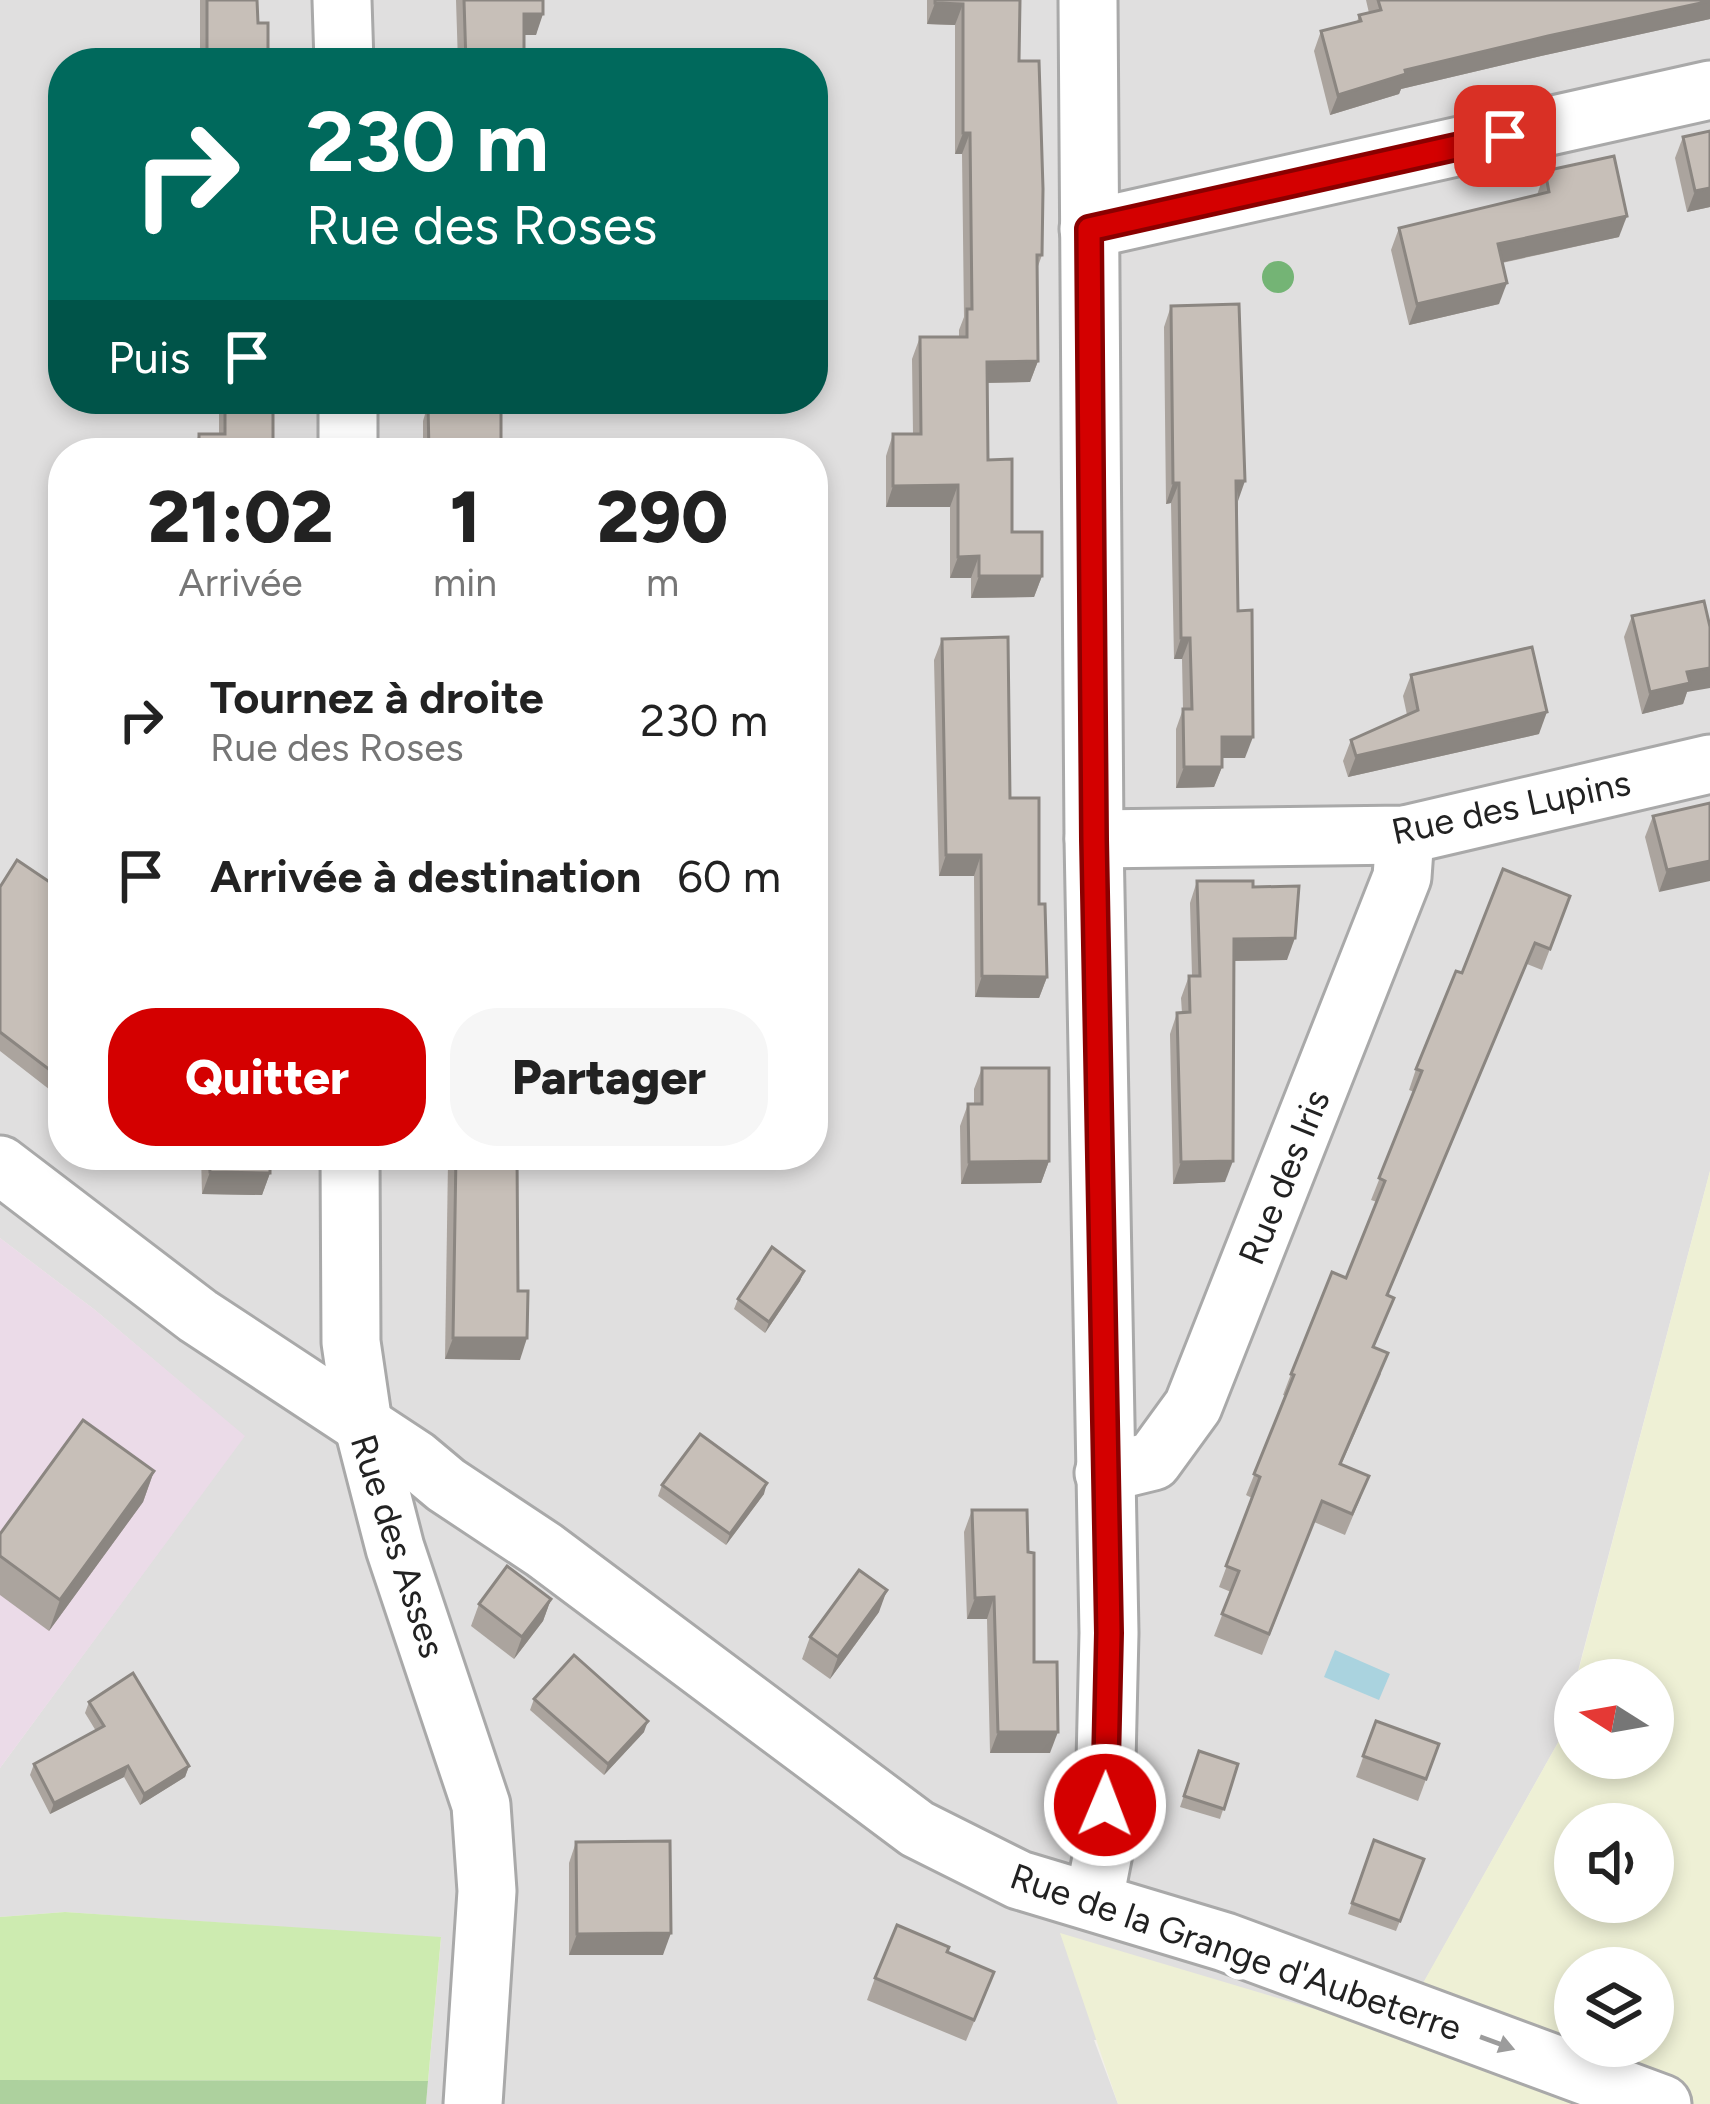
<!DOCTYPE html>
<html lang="fr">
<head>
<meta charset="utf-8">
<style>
	body { margin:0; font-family:Figtree,sans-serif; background:#f6f6f6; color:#222; height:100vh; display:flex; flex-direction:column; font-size:45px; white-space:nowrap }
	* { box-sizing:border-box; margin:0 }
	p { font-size:39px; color:#767676 }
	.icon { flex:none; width:66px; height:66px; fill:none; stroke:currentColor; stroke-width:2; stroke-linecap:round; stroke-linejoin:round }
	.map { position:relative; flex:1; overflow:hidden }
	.side { position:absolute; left:48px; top:438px; width:780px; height:732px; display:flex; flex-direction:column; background:#fff; border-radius:48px; box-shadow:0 6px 18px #0003 }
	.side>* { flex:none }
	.guide { position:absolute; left:48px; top:48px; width:780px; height:366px; border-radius:48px; box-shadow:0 6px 18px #0003; background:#00695c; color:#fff; overflow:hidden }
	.needle { width:78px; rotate:281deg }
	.buttons { position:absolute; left:1554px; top:1659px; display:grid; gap:24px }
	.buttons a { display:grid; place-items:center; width:120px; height:120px; border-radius:50%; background:#fff; box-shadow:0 6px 18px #0003; font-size:60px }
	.pin { position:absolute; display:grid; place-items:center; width:102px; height:102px; color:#fff; margin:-51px; border-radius:24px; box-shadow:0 6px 18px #0006 }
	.me { position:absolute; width:132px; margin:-66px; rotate:1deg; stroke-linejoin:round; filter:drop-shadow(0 0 9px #0008) }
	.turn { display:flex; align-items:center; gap:42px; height:252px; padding:0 60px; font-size:54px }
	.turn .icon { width:156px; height:156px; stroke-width:2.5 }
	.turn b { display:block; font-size:84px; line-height:102px }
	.then { display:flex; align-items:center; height:114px; padding:0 60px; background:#0003; gap:24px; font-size:45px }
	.eta { display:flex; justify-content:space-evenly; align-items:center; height:204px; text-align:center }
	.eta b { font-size:72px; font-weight:800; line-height:84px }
	.primary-button { display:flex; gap:24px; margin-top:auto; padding:24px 60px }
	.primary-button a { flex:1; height:138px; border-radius:48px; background:#d40000; color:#fff; font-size:48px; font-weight:800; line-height:138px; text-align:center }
	.primary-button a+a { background:#f6f6f6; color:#222 }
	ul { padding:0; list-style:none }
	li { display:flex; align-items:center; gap:36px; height:156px; padding:0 60px }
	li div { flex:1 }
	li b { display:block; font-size:45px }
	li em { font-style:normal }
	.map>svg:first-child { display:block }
	.residential { fill:#e0dfdf; fill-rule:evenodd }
	.industrial { fill:#ebdbe8 }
	.farmland { fill:#eef0d5; fill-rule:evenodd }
	.grass { fill:#cdebb0 }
	.forest { fill:#add19e }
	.water { fill:#aad3df }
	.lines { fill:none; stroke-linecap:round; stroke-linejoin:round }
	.minor-casing { stroke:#a9a9a9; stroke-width:63 }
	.minor { stroke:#fff; stroke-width:57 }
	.tree { fill:#74b475 }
	.wall { fill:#aba49e }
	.shaded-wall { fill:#8b8681 }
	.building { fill:#c7bfb8; stroke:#8b8681; stroke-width:3 }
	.oneway { fill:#9c9c9c }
	.route-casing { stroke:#8a0000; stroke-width:30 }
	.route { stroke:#d40000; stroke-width:21 }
	.labels { text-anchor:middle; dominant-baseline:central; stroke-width:12; stroke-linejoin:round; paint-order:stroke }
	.street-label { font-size:36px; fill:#222; stroke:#fff }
</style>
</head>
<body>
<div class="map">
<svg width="1710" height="2104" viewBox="0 0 1710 2104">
	<rect width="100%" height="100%" fill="#f2efe9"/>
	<!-- residential -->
	<path class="residential" d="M0 0H1710V1171L1560 1739 1395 2034 1094 2040 1118 2104H426L441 1938 65 1912 0 1917V1768L244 1436 95 1310 0 1238ZM63 63H813V399H63ZM63 453H813V1155H63Z"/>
	<!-- industrial -->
	<path class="industrial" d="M0 1238 95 1310 245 1436 0 1768Z"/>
	<!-- farmland -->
	<path class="farmland" d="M1710 1171V2104H1118L1060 1933 1395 2033 1560 1739 1575 1684V1758H1653V1680H1576ZM1575 1824H1653V1902H1575ZM1575 1968H1653V2046H1575Z"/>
	<!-- grass -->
	<path class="grass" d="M65 1912 441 1937 428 2081 0 2080V1917Z"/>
	<!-- forest -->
	<path class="forest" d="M0 2080 428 2081 426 2104H0Z"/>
	<!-- water -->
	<path class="water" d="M1335 1650 1390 1674 1379 1700 1324 1677Z"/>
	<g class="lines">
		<!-- minor casing -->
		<g class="minor-casing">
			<g id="minor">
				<path d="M342 0 344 63"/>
				<path d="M1088 0 1094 839 1109 1633 1104 1848 1094 1899"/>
				<path d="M1089 229 1710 90"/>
				<path d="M348 399V453"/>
				<path d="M1094 839 1405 835 1710 764"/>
				<path d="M350 1155 351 1342 363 1424 395 1548 481 1805 487 1891 473 2104"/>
				<path d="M0 1165 198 1316 415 1459 446 1485 544 1550 917 1829 1019 1880 1225 1942 1662 2104"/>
				<path d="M1104 1473 1153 1461 1193 1406 1402 877 1405 835"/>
			</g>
		</g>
		<!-- minor -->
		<use href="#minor" class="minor"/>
	</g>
	<!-- trees -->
	<circle class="tree" cx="1278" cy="277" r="16"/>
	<!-- wall -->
	<g class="wall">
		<path d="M200 0H257L258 23 268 63H200Z"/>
		<path d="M456 0H543L536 35H524V63H458Z"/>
		<path d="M927 0H1020L1019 61 1042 255 1037 269 1038 361 1030 382 987 383 988 460 1012 532 1042 576 1034 597 971 598V578H950V507H886V456L893 434H913L912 359 920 337H959V330L964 317 962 154H955V25L927 24Z"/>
		<path d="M1366 0H1710V19L1541 56 1401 89 1399 94 1330 115 1314 51 1321 31 1357 22 1359 15 1369 13Z"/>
		<path d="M1710 131V207L1687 212 1675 158 1683 137Z"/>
		<path d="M1545 171 1619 237 1502 263 1499 304 1409 325 1391 250 1399 228 1537 195Z"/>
		<path d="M1171 306 1238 501V611L1245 758H1222V767L1214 787 1176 788V729L1183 709 1182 659H1174L1171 503 1166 504 1164 327Z"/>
		<path d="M219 399H273V453H192L199 434H219Z"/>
		<path d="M428 404 501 453H423V421Z"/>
		<path d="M1632 616 1687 692 1683 704 1642 714 1624 637Z"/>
		<path d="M942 639 1010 798 1039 904 1047 977 1039 998 975 997 974 876H939L934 660Z"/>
		<path d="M1411 675 1539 734 1348 777 1343 761 1351 740 1407 715 1403 696Z"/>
		<path d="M1710 803 1659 892 1645 837 1653 816Z"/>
		<path d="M1197 881 1253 887 1287 960 1234 961 1225 1182 1173 1184 1170 1034 1177 1013H1182L1181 998 1189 976H1192L1190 903Z"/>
		<path d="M0 887 63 891V986L56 997 63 1002V1100L0 1051Z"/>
		<path d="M1570 896 1542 970 1527 964 1388 1295 1386 1319 1374 1347 1381 1374 1341 1465 1361 1497 1345 1535 1314 1522 1262 1655 1214 1636 1231 1592 1219 1587 1252 1498 1246 1495 1286 1396 1283 1395 1291 1374 1346 1278 1377 1202 1371 1200 1414 1092 1409 1090 1416 1069 1462 973Z"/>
		<path d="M982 1068 1049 1161 1041 1183 961 1184 960 1126 968 1104H974V1089Z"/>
		<path d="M201 1155H270V1173L262 1195 202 1194Z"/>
		<path d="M450 1155H517L520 1360 445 1359 448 1161Z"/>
		<path d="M804 1271 800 1281 765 1333 734 1309 738 1299Z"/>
		<path d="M154 1471 143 1502 49 1631 0 1595V1534Z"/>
		<path d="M662 1485 764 1494 726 1545 658 1496Z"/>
		<path d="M972 1510 1028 1552 1034 1662 1050 1753H990L987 1619H967L964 1532Z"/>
		<path d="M551 1599 543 1621 514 1659 471 1626 479 1604Z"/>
		<path d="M879 1612 830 1679 802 1659 810 1637Z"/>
		<path d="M534 1699 644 1732 604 1775 530 1710Z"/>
		<path d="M89 1702 189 1766 185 1777 140 1805 124 1777 50 1814 30 1775 34 1764 96 1731 85 1713Z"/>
		<path d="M1376 1721 1439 1744 1418 1801 1356 1777Z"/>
		<path d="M1199 1751 1238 1764 1220 1819 1180 1807Z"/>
		<path d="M1374 1840 1424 1859 1396 1931 1348 1914Z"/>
		<path d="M576 1842 663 1955H569V1863Z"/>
		<path d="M947 1953 986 1993 966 2041 867 2000 875 1978Z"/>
	</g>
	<!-- shaded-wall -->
	<g class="shaded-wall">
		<path d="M1710 1V19L1541 56 1401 89 1399 94 1330 115 1338 95 1405 70 1548 36Z"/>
		<path d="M935 3 963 4 955 25 927 24Z"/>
		<path d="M524 14H543L536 35H516Z"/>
		<path d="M963 133H970L962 154H955Z"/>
		<path d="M1710 188V207L1687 212 1695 191Z"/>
		<path d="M1627 216 1619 237 1490 265 1498 244Z"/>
		<path d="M1507 283 1499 304 1409 325 1417 304Z"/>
		<path d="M1038 361 1030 382 979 383 987 362Z"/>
		<path d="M1236 481H1245L1238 501Z"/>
		<path d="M1173 483H1179L1171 503 1166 504Z"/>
		<path d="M958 485 950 507H886L893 486Z"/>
		<path d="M979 556 971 578H950L958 557Z"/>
		<path d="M979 576H1042L1034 597 971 598Z"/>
		<path d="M1181 638H1190L1182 659H1174Z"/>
		<path d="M1710 668V688L1687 692 1683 704 1642 714 1650 692 1687 672Z"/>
		<path d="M1547 712 1539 734 1348 777 1356 756Z"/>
		<path d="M1222 737H1253L1245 758H1214Z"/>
		<path d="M1184 767H1222L1214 787 1176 788Z"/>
		<path d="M946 855H981L974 876H939Z"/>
		<path d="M1710 861V881L1659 892 1667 870Z"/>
		<path d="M1295 938 1287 960 1226 961 1234 939Z"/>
		<path d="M1535 943 1527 964 1408 1244 1416 1223Z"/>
		<path d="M982 976 1047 977 1039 998 975 997Z"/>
		<path d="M1049 1161 1041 1183 961 1184 969 1162Z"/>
		<path d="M1233 1161 1225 1182 1173 1184 1181 1162Z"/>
		<path d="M210 1172 270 1173 262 1195 202 1194Z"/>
		<path d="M804 1271 800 1281 765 1333 769 1322Z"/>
		<path d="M453 1338H527L520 1360 445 1359Z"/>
		<path d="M154 1471 143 1502 49 1631 60 1600Z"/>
		<path d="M767 1483 764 1494 726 1545 730 1534Z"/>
		<path d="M887 1590 879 1612 830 1679 838 1657Z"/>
		<path d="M994 1597 987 1619H967L975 1598Z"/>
		<path d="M551 1599 543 1621 514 1659 522 1637Z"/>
		<path d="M648 1721 644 1732 604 1775 608 1764Z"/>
		<path d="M998 1732H1058L1050 1753H990Z"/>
		<path d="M128 1766 124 1777 50 1814 54 1803Z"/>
		<path d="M189 1766 185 1777 140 1805 144 1794Z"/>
		<path d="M671 1933 663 1955H569L577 1934Z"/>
	</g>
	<!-- building -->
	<g class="building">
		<path d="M207 0H257L258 23H268V63H207Z"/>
		<path d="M464 0H543V14H524V63H466Z"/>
		<path d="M935 0H1020L1019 61H1039L1043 189 1042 255H1037L1038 361 987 362 988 460 1012 459V532H1042V576H979V556L958 557V485L893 486V434H921L920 337H967V309H972L970 133H963V4L935 3Z"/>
		<path d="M1378 0H1710V1L1548 36 1405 70 1406 74 1338 95 1321 31 1361 21 1359 15 1381 10Z"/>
		<path d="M1710 131V188L1695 191 1683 137Z"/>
		<path d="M1614 156 1627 216 1498 244 1507 283 1417 304 1399 228 1549 192 1545 171Z"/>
		<path d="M1239 304 1245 481H1236L1238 611 1252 610 1253 737H1222V767H1184L1183 709H1192L1190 638H1181L1179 483H1173L1171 306Z"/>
		<path d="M225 399H273V453H199V434H225Z"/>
		<path d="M428 404 501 405V453H429Z"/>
		<path d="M1704 601 1710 627V668L1687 672 1690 683 1650 692 1632 616Z"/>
		<path d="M1008 637 1010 798H1039V904H1045L1047 977 982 976 981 855H946L942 639Z"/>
		<path d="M1532 647 1547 712 1356 756 1351 740 1418 710 1411 675Z"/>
		<path d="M1710 803V861L1667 870 1653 816Z"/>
		<path d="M17 860 63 891V979L53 994 63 1002V1080L0 1032V887Z"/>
		<path d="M1503 869 1570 896 1550 949 1535 943 1387 1295 1394 1298 1373 1347 1388 1353 1340 1464 1369 1476 1352 1514 1322 1501 1269 1634 1222 1614 1239 1571 1226 1566 1260 1477 1254 1474 1294 1375 1291 1374 1332 1272 1346 1278 1385 1181 1379 1178 1422 1071 1416 1069 1456 971 1462 973Z"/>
		<path d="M1197 881H1253V887L1299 886 1295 938 1234 939 1233 1161 1181 1162 1177 1013 1190 1012 1189 976H1200Z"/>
		<path d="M982 1068H1049V1161L969 1162 968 1104H982Z"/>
		<path d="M209 1155H270V1173L210 1172Z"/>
		<path d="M456 1155H517L518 1291H528L527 1338H453Z"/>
		<path d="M772 1247 804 1271 769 1322 738 1299Z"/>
		<path d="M83 1420 154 1471 60 1600 0 1556V1534Z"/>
		<path d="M700 1434 767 1483 730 1534 662 1485Z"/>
		<path d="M972 1510H1027L1028 1552 1034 1553V1662H1057L1058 1732H998L994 1597 975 1598Z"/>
		<path d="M507 1566 551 1599 522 1637 479 1604Z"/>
		<path d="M859 1570 887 1590 838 1657 810 1637Z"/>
		<path d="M574 1655 648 1721 608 1764 534 1699Z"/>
		<path d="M133 1673 189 1766 144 1794 128 1766 54 1803 34 1764 104 1726 89 1702Z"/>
		<path d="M1376 1721 1439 1744 1426 1779 1363 1756Z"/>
		<path d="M1199 1751 1238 1764 1224 1809 1184 1796Z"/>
		<path d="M1374 1840 1424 1859 1400 1921 1352 1903Z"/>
		<path d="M670 1841 671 1933 577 1934 576 1842Z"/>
		<path d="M897 1925 949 1947 947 1952 994 1972 974 2020 875 1978Z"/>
	</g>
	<!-- one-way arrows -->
	<defs><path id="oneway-solid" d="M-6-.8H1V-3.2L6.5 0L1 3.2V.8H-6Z" transform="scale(3)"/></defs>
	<use class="oneway" href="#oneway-solid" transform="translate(1497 2043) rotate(20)"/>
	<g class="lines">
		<!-- route casing -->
		<g class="route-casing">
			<path id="route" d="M1105 1805 1109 1633 1094 839 1089 229 1505 136"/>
		</g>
		<!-- route -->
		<use href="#route" class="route"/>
	</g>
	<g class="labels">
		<!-- street labels -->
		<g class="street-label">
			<text transform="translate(1511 807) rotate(-12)">Rue des Lupins</text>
			<text transform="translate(1284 1177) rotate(-68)">Rue des Iris</text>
			<text transform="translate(398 1546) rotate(72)">Rue des Asses</text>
			<text transform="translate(1236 1952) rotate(19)">Rue de la Grange d'Aubeterre</text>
		</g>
	</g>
</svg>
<div class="buttons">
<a><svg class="needle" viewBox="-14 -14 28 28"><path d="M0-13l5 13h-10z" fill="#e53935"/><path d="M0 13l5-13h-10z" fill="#767676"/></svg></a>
<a><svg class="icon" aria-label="sound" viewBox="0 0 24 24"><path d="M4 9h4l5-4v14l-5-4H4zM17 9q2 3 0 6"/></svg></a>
<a><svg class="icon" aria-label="layers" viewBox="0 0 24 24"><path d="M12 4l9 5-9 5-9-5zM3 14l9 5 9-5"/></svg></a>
</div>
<div class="pin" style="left:1505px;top:136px;background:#d93025"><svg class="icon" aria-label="arrive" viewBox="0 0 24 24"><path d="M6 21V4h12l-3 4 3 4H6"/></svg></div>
<svg class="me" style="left:1105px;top:1805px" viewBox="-20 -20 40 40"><circle r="17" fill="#d40000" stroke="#fff" stroke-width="3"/><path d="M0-11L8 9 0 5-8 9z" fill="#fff"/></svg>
<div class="guide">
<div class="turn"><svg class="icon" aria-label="right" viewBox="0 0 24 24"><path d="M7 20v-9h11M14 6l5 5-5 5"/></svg><div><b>230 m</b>Rue des Roses</div></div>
<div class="then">Puis<svg class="icon" aria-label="arrive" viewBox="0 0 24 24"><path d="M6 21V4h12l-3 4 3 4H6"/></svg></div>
</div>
<section class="side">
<div class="eta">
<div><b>21:02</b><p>Arrivée</p></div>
<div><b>1</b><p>min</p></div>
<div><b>290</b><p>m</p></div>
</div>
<ul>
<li><svg class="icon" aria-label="right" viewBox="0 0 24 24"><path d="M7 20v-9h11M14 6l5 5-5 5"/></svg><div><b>Tournez à droite</b><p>Rue des Roses</p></div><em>230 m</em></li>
<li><svg class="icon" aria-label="arrive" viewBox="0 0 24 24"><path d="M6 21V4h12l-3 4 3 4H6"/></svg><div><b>Arrivée à destination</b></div><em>60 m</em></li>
</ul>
<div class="primary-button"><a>Quitter</a><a>Partager</a></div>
</section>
</div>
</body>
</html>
